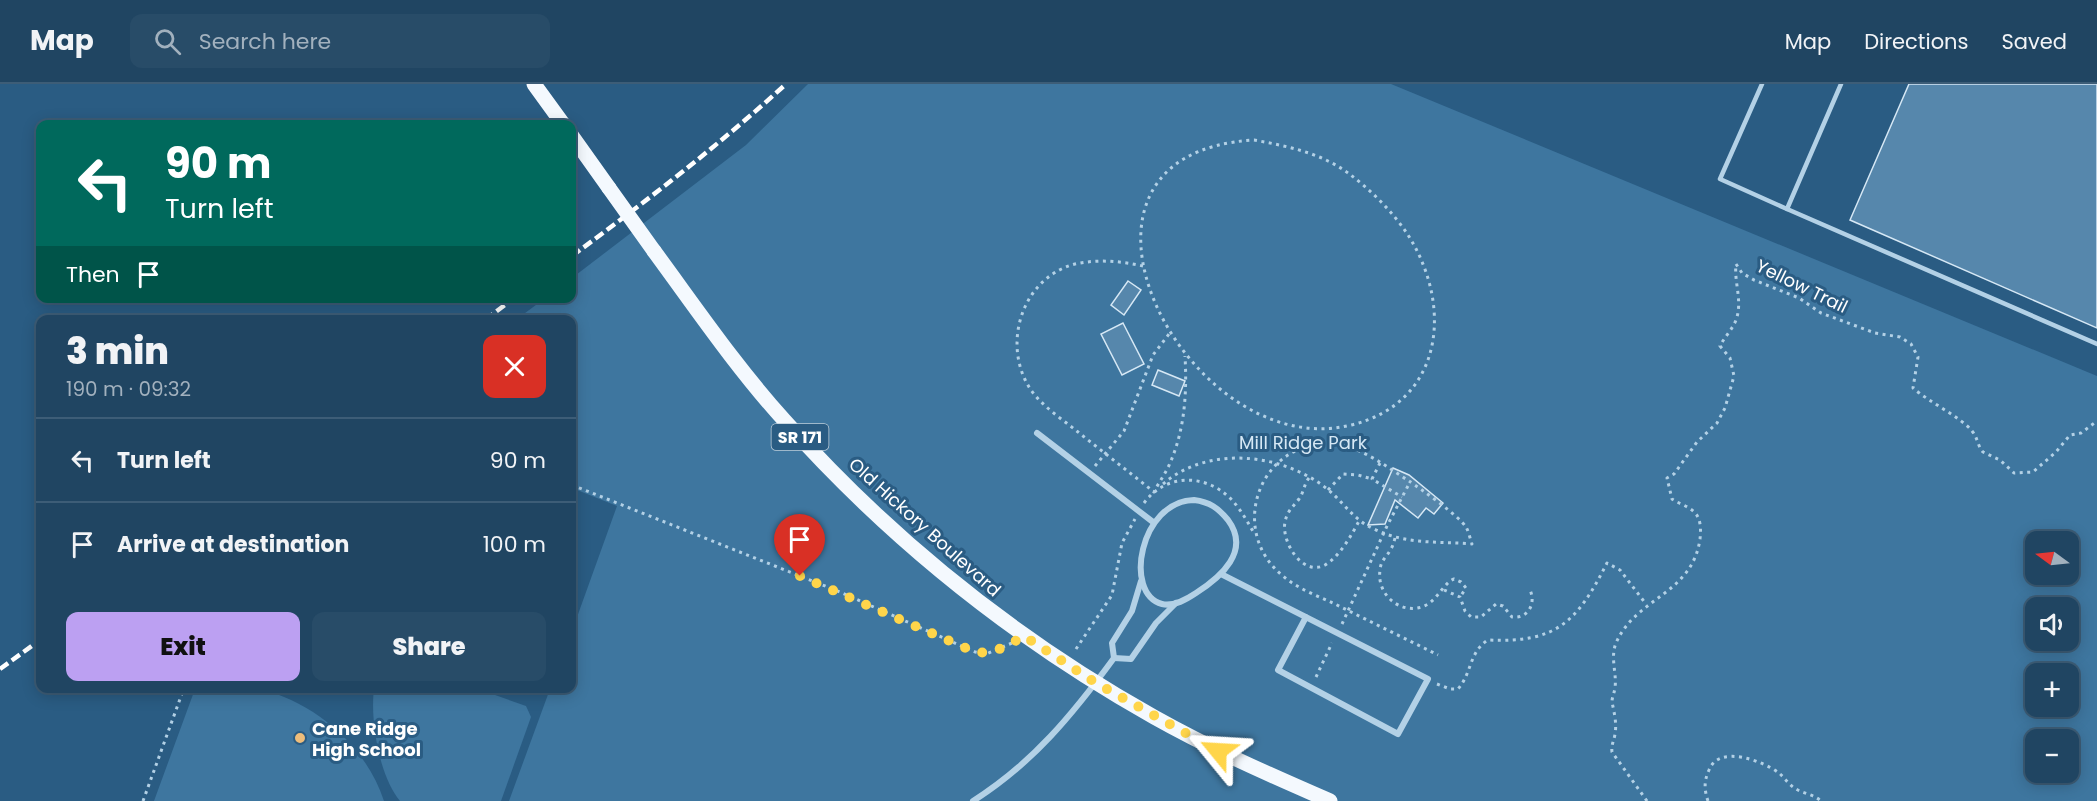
<!DOCTYPE html>
<html lang="en">
<head>
<meta charset="utf-8">
<style>
	body { margin:0; font-family:Poppins,sans-serif; background:#284c68; color:#f1f3f6; height:100vh; display:flex; flex-direction:column; font-size:22px; white-space:nowrap }
	* { box-sizing:border-box; margin:0 }
	p { font-size:20px; color:#a2b1be }
	.icon { flex:none; width:33px; height:33px; fill:none; stroke:currentColor; stroke-width:2; stroke-linecap:round; stroke-linejoin:round }
	.map { position:relative; flex:1; overflow:hidden }
	.drawer { position:absolute; left:36px; top:231px; width:540px; height:378px; display:flex; flex-direction:column; background:#204562; border-radius:12px; box-shadow:0 3px 15px #0003,0 0 0 2px #3d5d77 }
	.drawer>* { flex:none }
	.top-card { position:absolute; left:36px; top:36px; width:540px; height:183px; border-radius:12px; box-shadow:0 3px 15px #0003,0 0 0 2px #3d5d77; background:#00695c; color:#fff; overflow:hidden }
	.needle { width:39px; rotate:285deg }
	.fabs { position:absolute; left:2025px; top:447px; display:grid; gap:12px }
	.fabs a { display:grid; place-items:center; width:54px; height:54px; border-radius:12px; background:#204562; box-shadow:0 3px 15px #0003,0 0 0 2px #3d5d77; font-size:30px }
	.pin { position:absolute; display:grid; place-items:center; width:51px; height:51px; color:#fff; margin:-62px -26px; border-radius:50% 50% 50% 0; rotate:-45deg; box-shadow:0 0 6px #0007 }
	.pin .icon { rotate:45deg }
	.me { position:absolute; width:66px; margin:-33px; rotate:297deg; stroke-linejoin:round; filter:drop-shadow(0 0 4px #0008) }
	.turn { display:flex; align-items:center; gap:21px; height:126px; padding:0 30px; font-size:27px }
	.turn .icon { width:78px; height:78px; stroke-width:2.5 }
	.turn b { display:block; font-size:42px; line-height:51px }
	.then { display:flex; align-items:center; height:57px; padding:0 30px; background:#0003; gap:12px; font-size:22px }
	.round { display:grid; place-items:center; flex:none; width:63px; height:63px; border-radius:12px; background:#284c68 }
	.headline { display:flex; align-items:center; justify-content:space-between; height:102px; padding:0 30px }
	h1 { font-size:36px; font-weight:800; line-height:45px }
	.cta { display:flex; gap:12px; margin-top:auto; padding:12px 30px }
	.cta a { flex:1; height:69px; border-radius:12px; background:#bca0f2; color:#111; font-size:24px; font-weight:800; line-height:69px; text-align:center }
	.cta a+a { background:#284c68; color:#f1f3f6 }
	ul { padding:0; list-style:none }
	li { display:flex; align-items:center; gap:18px; height:84px; padding:0 30px; border-top:2px solid #3d5d77 }
	li div { flex:1 }
	li b { display:block; font-size:22px }
	li em { font-style:normal }
	header { display:flex; align-items:center; gap:36px; box-sizing:border-box; height:84px; padding:0 30px; background:#204562; border-bottom:2px solid #3d5d77 }
	header strong { font-size:28px }
	nav { display:flex; gap:33px; margin-inline-start:auto; font-size:21px }
	.search { width:420px; height:54px; background:#284c68; display:flex; align-items:center; gap:15px; box-sizing:border-box; padding:0 21px; border-radius:12px; color:#a2b1be; font-size:22px }
	.map>svg:first-child { display:block }
	.green { fill:#3e769f; fill-rule:evenodd }
	.building { fill:#5687ac; stroke:#d6e8f5; stroke-width:1.5 }
	.lines { fill:none; stroke-linecap:round; stroke-linejoin:round }
	.path { stroke:#b3d1e6; stroke-width:3; stroke-dasharray:3 4.5; stroke-linecap:butt }
	.service { stroke:#b3d1e6; stroke-width:4.5 }
	.minor { stroke:#b3d1e6; stroke-width:6 }
	.primary { stroke:#f4f9fe; stroke-width:15 }
	.rail { stroke:#fff; stroke-width:4.5; stroke-dasharray:10 4.5; stroke-linecap:butt }
	.primary-bridge { stroke:#f4f9fe; stroke-width:15 }
	.route { stroke:#ffd54a; stroke-width:10; stroke-dasharray:0 18 }
	.poi-dot { fill:#edbd7b; stroke:#2a5c83; stroke-width:2 }
	.labels { text-anchor:middle; dominant-baseline:central; stroke-width:6; stroke-linejoin:round; paint-order:stroke }
	.shield { fill:#2a5c83; stroke:#bfceda; stroke-width:1.5 }
	.shield-label { font-size:16px; font-weight:bold; fill:#fff }
	.street-label { font-size:18px; fill:#fff; stroke:#2a5c83 }
	.park-label { font-size:18px; fill:#d6e8f5; stroke:#2a5c83 }
	.poi-label { font-size:18px; font-weight:bold; fill:#fff; stroke:#2a5c83; text-anchor:start }
</style>
</head>
<body>
<header>
<strong>Map</strong>
<div class="search"><svg class="icon" aria-label="search" viewBox="0 0 24 24"><circle cx="10" cy="10" r="6"/><path d="M15 15l6 6"/></svg>Search here</div>
<nav><a>Map</a><a>Directions</a><a>Saved</a></nav>
</header>
<div class="map">
<svg width="2097" height="717" viewBox="0 0 2097 717">
	<rect width="100%" height="100%" fill="#2a5c83"/>
	<!-- green -->
	<g class="green">
		<path d="M808 0H1391L2097 292V717H509L550 605 572 604V547L617 422 572 404V236L517 235 544 215 572 214V194L746 61ZM2036 458H2068V490H2036ZM2036 524H2068V556H2036ZM2036 590H2068V622H2036ZM2036 656H2068V688H2036Z"/>
		<path d="M195 605C215 604 240 601 260 605 316 619 366 662 384 717H154Z"/>
		<path d="M374 605H478L526 622 531 633 501 717H400C379 692 370 636 374 605Z"/>
	</g>
	<!-- building -->
	<g class="building">
		<path d="M1909 0H2097V244L1850 136Z"/>
		<path d="M1128 197 1141 206 1124 231 1111 221Z"/>
		<path d="M1123 239 1144 280 1122 291 1101 250Z"/>
		<path d="M1158 286 1185 297 1179 312 1152 301Z"/>
		<path d="M1393 384 1409 391 1443 419 1434 430 1426 424 1418 434 1395 416 1385 440 1368 441Z"/>
	</g>
	<g class="lines">
		<!-- path -->
		<g class="path">
			<path d="M1254 56C1287 62 1321 69 1348 89 1370 105 1393 128 1408 151 1454 223 1443 319 1351 341 1186 382 1026 69 1254 56Z"/>
			<path d="M1143 182C1121 177 1098 175 1075 180 1021 194 1001 262 1031 306 1043 323 1062 335 1078 348 1103 368 1129 388 1154 408 1159 398 1166 389 1170 379 1185 345 1187 308 1185 272"/>
			<path d="M1380 379 1372 395 1402 413"/>
			<path d="M1095 382 1124 347 1153 271 1169 250"/>
			<path d="M1309 394C1304 400 1304 408 1299 415 1293 423 1287 427 1285 438 1281 457 1302 493 1325 481 1340 472 1351 452 1359 437"/>
			<path d="M1163 400C1208 361 1281 369 1326 404 1343 417 1353 436 1374 445 1407 461 1437 457 1472 460 1470 455 1469 448 1466 443 1458 431 1422 406 1409 397 1385 382 1361 362 1332 360 1259 356 1227 447 1283 492 1298 505 1318 512 1335 520 1369 537 1404 554 1438 571"/>
			<path d="M572 401 840 508 975 568 986 570 1012 559"/>
			<path d="M1328 406 1343 390 1358 391 1372 395"/>
			<path d="M1144 419C1165 390 1204 389 1230 414 1240 424 1247 437 1254 449"/>
			<path d="M1395 454C1391 472 1381 473 1380 486 1376 513 1405 534 1428 520 1438 514 1445 498 1454 495L1461 498 1466 504 1460 513"/>
			<path d="M1444 506 1460 513 1465 527 1471 533H1481L1496 520 1503 522 1512 533C1529 535 1537 518 1529 504"/>
			<path d="M1342 540 1387 442 1410 398"/>
			<path d="M1076 565 1112 511 1122 459 1135 435"/>
			<path d="M1316 593 1332 559"/>
			<path d="M1437 600 1450 605H1458C1472 589 1469 568 1488 556 1557 559 1577 538 1607 479L1620 486 1646 520"/>
			<path d="M143 717 184 604"/>
			<path d="M1647 717 1612 668C1611 661 1614 657 1615 650 1617 639 1614 628 1612 618 1612 613 1614 610 1615 604 1617 589 1610 574 1616 559 1636 513 1692 511 1700 455 1701 446 1701 435 1695 429 1689 422 1679 420 1672 415L1667 394 1674 390 1697 358 1717 339 1725 324 1734 292 1730 274 1720 262C1725 252 1734 244 1737 233 1742 215 1734 198 1736 180L1742 189 1754 196 1799 214 1821 229 1875 249 1900 253 1911 260 1918 273 1913 304C1929 318 1962 334 1972 347 1978 354 1977 361 1983 368L2000 376 2014 389 2033 388 2056 368 2070 351 2081 349 2097 337"/>
			<path d="M1708 717C1704 705 1704 697 1709 686 1719 660 1763 677 1779 689 1785 694 1789 701 1796 705 1804 710 1813 710 1821 717"/>
		</g>
		<!-- service -->
		<g class="service">
			<path d="M1762 0 1720 95 1787 125"/>
			<path d="M1841 0 1787 125 2097 260"/>
		</g>
		<!-- minor -->
		<g class="minor">
			<path d="M1037 349 1153 438"/>
			<path d="M1194 416C1210 418 1218 424 1228 436 1251 467 1221 493 1196 509 1187 515 1174 523 1162 520 1123 510 1140 417 1194 416Z"/>
			<path d="M1221 490 1428 595 1398 650 1278 586 1306 533"/>
			<path d="M1114 574 1131 575 1156 539 1176 519"/>
			<path d="M973 717C1032 680 1073 630 1114 574L1112 559 1132 527 1141 497"/>
		</g>
		<!-- primary -->
		<g class="primary">
			<path d="M534 0 563 40"/>
			<path d="M572 52 609 104"/>
			<path d="M654 167C696 224 736 283 784 336 890 455 1015 555 1154 633 1211 665 1270 691 1330 717"/>
		</g>
		<!-- rail -->
		<g class="rail">
			<path d="M572 172C645 118 718 62 786 0"/>
			<path d="M485 236 514 214"/>
			<path d="M0 585 40 556"/>
		</g>
		<!-- primary-bridge -->
		<path class="primary-bridge" d="M609 104 654 167"/>
	</g>
	<g class="lines">
		<!-- route -->
		<path class="route" d="M800 492 975 568C994 571 1008 561 1024 552L1096 599 1218 667"/>
	</g>
	<!-- markers -->
	<circle class="poi-dot" cx="300" cy="654" r="6"/>
	<g class="labels">
		<!-- shield labels -->
		<rect class="shield" x="771.5" y="340" width="57" height="26" rx="4.5"/>
		<g class="shield-label">
			<text x="800" y="353">SR 171</text>
		</g>
		<!-- street labels -->
		<g class="street-label">
			<text transform="translate(1802 202) rotate(26)">Yellow Trail</text>
			<text transform="translate(925 443) rotate(42)">Old Hickory Boulevard</text>
		</g>
		<!-- park labels -->
		<g class="park-label">
			<text x="1303" y="358">Mill Ridge Park</text>
		</g>
		<!-- poi labels -->
		<g class="poi-label">
			<text x="312" y="644">Cane Ridge<tspan x="312" dy="21">High School</tspan></text>
		</g>
	</g>
</svg>
<div class="fabs">
<a><svg class="needle" viewBox="-14 -14 28 28"><path d="M0-13l5 13h-10z" fill="#e53935"/><path d="M0 13l5-13h-10z" fill="#a2b1be"/></svg></a>
<a><svg class="icon" aria-label="sound" viewBox="0 0 24 24"><path d="M4 9h4l5-4v14l-5-4H4zM17 9q2 3 0 6"/></svg></a>
<a>+</a>
<a>−</a>
</div>
<div class="pin" style="left:800px;top:492px;background:#d93025"><svg class="icon" aria-label="arrive" viewBox="0 0 24 24"><path d="M6 21V4h12l-3 4 3 4H6"/></svg></div>
<svg class="me" style="left:1218px;top:667px" viewBox="-20 -20 40 40"><path d="M0-17L14 15 0 8-14 15z" fill="#ffd54a" stroke="#fff" stroke-width="4"/></svg>
<div class="top-card">
<div class="turn"><svg class="icon" aria-label="left" viewBox="0 0 24 24"><path d="M17 20v-9H6M10 6l-5 5 5 5"/></svg><div><b>90 m</b>Turn left</div></div>
<div class="then">Then<svg class="icon" aria-label="arrive" viewBox="0 0 24 24"><path d="M6 21V4h12l-3 4 3 4H6"/></svg></div>
</div>
<section class="drawer">
<div class="headline"><div><h1>3 min</h1><p>190 m · 09:32</p></div><a class="round" style="background:#d93025;color:#fff"><svg class="icon" aria-label="close" viewBox="0 0 24 24"><path d="M6 6l12 12M18 6L6 18"/></svg></a></div>
<ul>
<li><svg class="icon" aria-label="left" viewBox="0 0 24 24"><path d="M17 20v-9H6M10 6l-5 5 5 5"/></svg><div><b>Turn left</b></div><em>90 m</em></li>
<li><svg class="icon" aria-label="arrive" viewBox="0 0 24 24"><path d="M6 21V4h12l-3 4 3 4H6"/></svg><div><b>Arrive at destination</b></div><em>100 m</em></li>
</ul>
<div class="cta"><a>Exit</a><a>Share</a></div>
</section>
</div>
</body>
</html>
